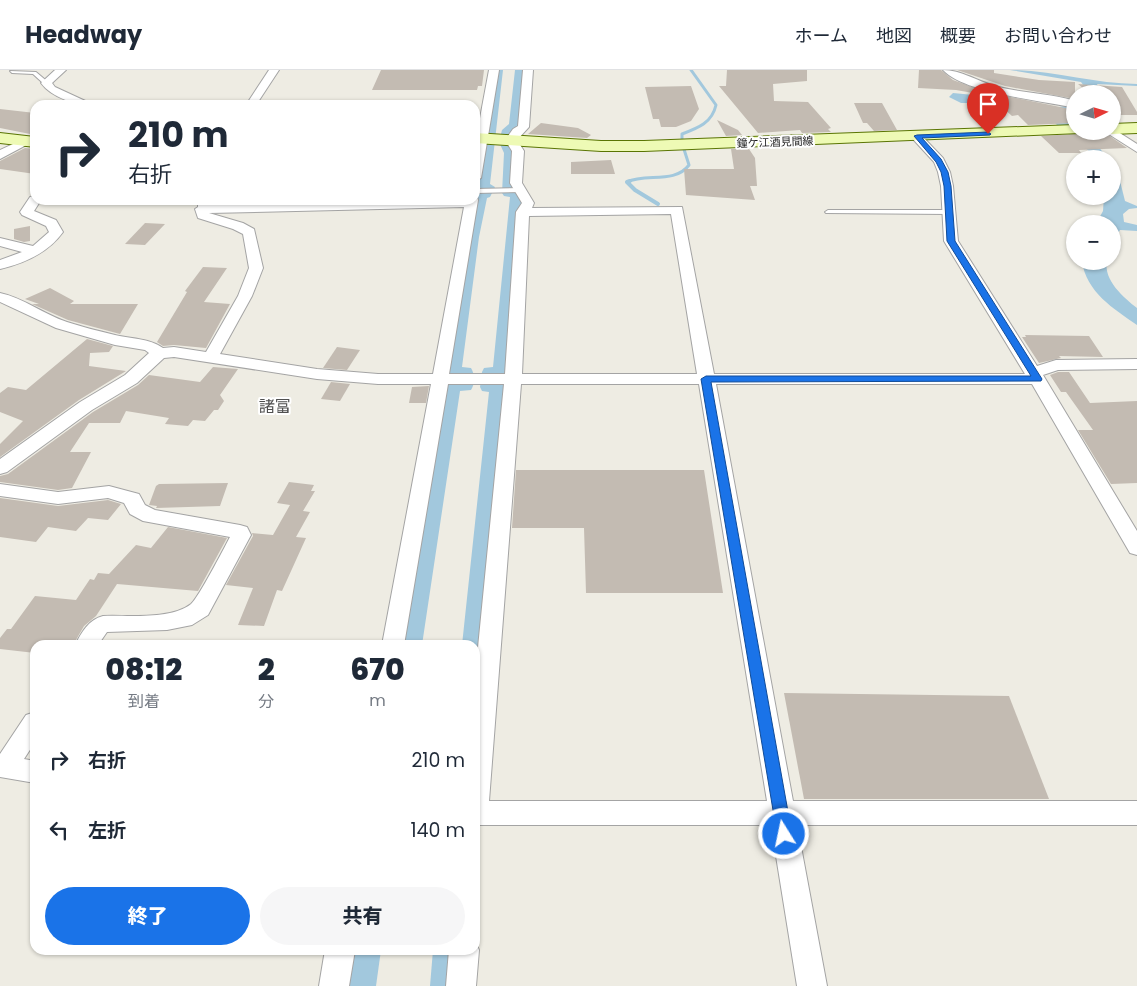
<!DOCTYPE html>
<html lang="ja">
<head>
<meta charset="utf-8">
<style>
	body { margin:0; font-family:Poppins,"Noto Sans JP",sans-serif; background:#f6f6f7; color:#1f2937; height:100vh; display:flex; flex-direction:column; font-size:19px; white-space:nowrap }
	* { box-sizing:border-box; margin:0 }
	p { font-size:16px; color:#747a83 }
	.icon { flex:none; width:28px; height:28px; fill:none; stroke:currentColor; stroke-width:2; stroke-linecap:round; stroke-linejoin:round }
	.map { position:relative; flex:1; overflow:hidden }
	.details { position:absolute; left:30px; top:570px; width:450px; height:315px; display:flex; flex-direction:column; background:#fff; border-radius:15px; box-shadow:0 1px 4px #0004 }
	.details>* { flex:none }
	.top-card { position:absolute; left:30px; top:30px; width:450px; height:105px; border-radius:15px; box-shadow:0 1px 4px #0004; background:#fff; color:#1f2937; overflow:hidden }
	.needle { width:32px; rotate:85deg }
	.fabs { position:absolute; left:1066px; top:15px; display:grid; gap:10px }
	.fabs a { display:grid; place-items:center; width:55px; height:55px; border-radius:50%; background:#fff; box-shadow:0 1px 4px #0004; font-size:25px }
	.pin { position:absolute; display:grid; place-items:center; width:42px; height:42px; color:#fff; margin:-51px -21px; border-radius:50% 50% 50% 0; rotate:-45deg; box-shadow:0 0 5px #0007 }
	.pin .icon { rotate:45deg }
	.me { position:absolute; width:55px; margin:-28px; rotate:350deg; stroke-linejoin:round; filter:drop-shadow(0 0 4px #0008) }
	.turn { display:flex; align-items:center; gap:18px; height:105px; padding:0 15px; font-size:22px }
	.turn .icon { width:65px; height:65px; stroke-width:2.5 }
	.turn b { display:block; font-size:35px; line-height:42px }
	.eta { display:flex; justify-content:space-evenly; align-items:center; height:85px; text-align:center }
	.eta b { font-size:30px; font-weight:800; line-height:35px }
	.cta { display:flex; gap:10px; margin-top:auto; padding:10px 15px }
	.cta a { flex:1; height:58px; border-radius:30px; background:#1a73e8; color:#fff; font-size:20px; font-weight:800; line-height:58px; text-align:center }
	.cta a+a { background:#f6f6f7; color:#1f2937 }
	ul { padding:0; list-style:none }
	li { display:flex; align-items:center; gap:15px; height:70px; padding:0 15px }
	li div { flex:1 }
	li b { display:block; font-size:19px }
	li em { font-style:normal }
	header { display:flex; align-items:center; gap:30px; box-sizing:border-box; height:70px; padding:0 25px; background:#fff; border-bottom:1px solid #e0e1e3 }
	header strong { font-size:24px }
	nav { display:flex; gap:28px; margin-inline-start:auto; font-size:18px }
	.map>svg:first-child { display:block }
	.water { fill:#a2c8dd }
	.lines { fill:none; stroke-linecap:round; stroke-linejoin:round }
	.stream-far1 { stroke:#a2c8dd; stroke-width:3 }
	.stream { stroke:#a2c8dd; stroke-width:4 }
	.canal { fill:#a2c8dd; fill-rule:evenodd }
	.building { fill:#c3bbb2 }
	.service-casing { stroke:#a4a4a4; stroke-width:2 }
	.minor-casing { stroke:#a4a4a4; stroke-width:2 }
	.secondary-casing { stroke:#5a7503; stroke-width:2 }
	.service { fill:#fff; fill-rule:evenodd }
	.minor { fill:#fff; fill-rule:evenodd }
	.secondary { fill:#eefab5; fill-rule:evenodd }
	.route { fill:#1a73e8; stroke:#114b97 }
	.labels { text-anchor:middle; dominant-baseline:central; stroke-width:4; stroke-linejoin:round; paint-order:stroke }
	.far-street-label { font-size:11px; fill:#1d1d1d; stroke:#fff }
	.quarter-label { font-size:16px; fill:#505050; stroke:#fff }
</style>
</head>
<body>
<header>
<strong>Headway</strong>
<nav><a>ホーム</a><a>地図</a><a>概要</a><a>お問い合わせ</a></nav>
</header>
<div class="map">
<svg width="1137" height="916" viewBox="0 0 1137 916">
	<rect width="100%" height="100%" fill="#eeece3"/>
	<!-- water -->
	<g class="water">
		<path d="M1010 0C1053 0 1094 14 1137 14V16L1097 14 1102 24H1090L1081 12Z"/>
		<path d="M953 23 984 26 1043 40 1075 34V39L1061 41 1065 51 1075 57V61C1087 61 1101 79 1108 89H1094L1089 81 1051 50 1015 41 987 38 980 33H961L949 27Z"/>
		<path d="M1113 96 1119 107 1125 131 1137 136V138L1129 139 1123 144 1124 152 1137 155V161L1120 160 1113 173 1112 154H1096L1103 141 1104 126H1112Z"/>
		<path d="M1082 191H1107C1103 210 1124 228 1137 238V255C1114 239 1086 222 1082 191Z"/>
	</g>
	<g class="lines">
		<!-- stream-far1 -->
		<path class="stream-far1" d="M627 112C646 103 675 114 689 95L682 73V64C698 58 712 53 716 35L691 0"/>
		<!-- stream -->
		<path class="stream" d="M630 111 627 112 635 120 658 134"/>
		<!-- canal -->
		<g class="canal">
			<path d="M493 0H503L490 114 495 117 490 127 487 128 479 167 462 297 471 298C475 304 475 314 471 320L460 321 422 575H400L444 316 446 312 457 311V307L447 306 445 302 465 167 475 124 482 119 478 116Z"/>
			<path d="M515 0H525L521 54 518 60 513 62C510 72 510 74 516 82L514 120 521 121 523 124 509 302 507 306 498 307 497 311 504 312 506 316 484 575 481 581 475 583V575H462L489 322 482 321 480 317 482 302 484 298 493 297 510 127 504 126 502 123 504 83 499 72 502 60 509 54Z"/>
			<path d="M351 880H381L376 916H346Z"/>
			<path d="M433 880H463L460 916H430Z"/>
		</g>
	</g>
	<!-- building -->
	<g class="building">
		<path d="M381 0H484L482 16H478L477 20H372Z"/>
		<path d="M727 0H807V11L773 14 774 31 808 32 831 58 828 59 831 62 802 63 800 60 758 63 719 16H726Z"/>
		<path d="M919 0H941L953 10 986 22 1075 40V53L1028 55 1018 45 1012 46 990 26 956 20 918 18Z"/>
		<path d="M957 0H994V3L1039 10 1075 12V29L1005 16Z"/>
		<path d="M1078 14 1122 17 1137 42V45H1118L1112 41V24H1090Z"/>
		<path d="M691 16 699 39 691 51 676 57H661L659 49H653L645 17Z"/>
		<path d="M854 33H882L897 60 874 61 867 53H863Z"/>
		<path d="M0 39 35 43V65L0 58Z"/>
		<path d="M717 50 738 60 742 65 726 66Z"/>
		<path d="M541 53 578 58 591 65 587 68 528 64Z"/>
		<path d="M1104 62 1127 78 1079 80 1081 83H1059L1041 66Z"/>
		<path d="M25 78 35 79V104L0 99V91Z"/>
		<path d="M731 79H749L755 88 757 116H750L755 130 686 125 684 99H734Z"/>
		<path d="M611 90 615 104H571V92Z"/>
		<path d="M145 153 165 154 145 175 125 174Z"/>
		<path d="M30 156V171L24 172 14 169V159Z"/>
		<path d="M203 197 227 198 204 232 230 234 206 278 174 275 163 276 157 272 187 222 185 221Z"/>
		<path d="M50 218 74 231 70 234H138L120 264 68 250 32 234H39L25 229Z"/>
		<path d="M1025 265 1089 266 1103 287 1059 286 1061 288 1039 293 1022 267H1026Z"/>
		<path d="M87 269 113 276 109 282 90 283 89 296 126 301 79 330 0 387V374L23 351 0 342V323L8 317 26 320Z"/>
		<path d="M337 277 360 280 347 300 323 298Z"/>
		<path d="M213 297 238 299 220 325 224 331 218 340H214L205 351 193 350 188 356 165 354 169 348 126 341 120 353H89L70 382H91L72 418 58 420 0 412V406L8 404 93 342 138 315 149 305 200 312Z"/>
		<path d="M1058 302H1069L1090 333 1137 331V413L1111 414 1078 360H1093L1066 322H1061L1050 305Z"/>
		<path d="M331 312 350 314 340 331 321 329Z"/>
		<path d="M429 316 426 333H409L412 317Z"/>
		<path d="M516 400H704L723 523H586L584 458H512Z"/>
		<path d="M289 412 314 415 311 421H315L303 441 310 442 296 467 306 468 282 521 277 520 264 556 238 555 253 518 226 515 253 466 252 463 273 465 290 435 277 433Z"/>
		<path d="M228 413 220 436 156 438 157 436 149 435 156 416 159 414Z"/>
		<path d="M0 428 58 436 108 430 121 434 108 450 88 448 76 461 48 457 36 472 0 467Z"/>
		<path d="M168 457 227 468 198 521 117 514 96 546 84 556 73 575H35V583L0 579V568L7 559H11L35 526 76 530 90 509 94 510 98 503 109 504 136 475 151 478Z"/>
		<path d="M784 623 1009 626 1049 729H804Z"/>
	</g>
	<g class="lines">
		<!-- service casing -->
		<g class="service-casing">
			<g id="service">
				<path d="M10 1 36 2 49 13 44 14 33 4 12 3Z"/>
				<path d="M475 119 522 118 525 120 522 122 475 123Z"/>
				<path d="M198 130H204L203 140 198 139Z"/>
				<path d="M828 140H948L951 142 948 144 826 143 825 142Z"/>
			</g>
		</g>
		<!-- minor casing -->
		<g class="minor-casing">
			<g id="minor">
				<path d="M55 0H66L52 13 55 17 94 35C76 35 52 28 41 13Z"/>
				<path d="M269 0H279L256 35H246Z"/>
				<path d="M489 0H499L481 108 475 112V75Z"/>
				<path d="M523 0H533L529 57 517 70 524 81 522 113 534 133 532 138 682 137 714 304H1025L944 171 941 116 938 102 934 92 911 67 917 64 921 65 943 88 950 102 953 116 958 171 1037 296 1056 290 1137 289V299L1058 300 1043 305 1137 461V485L1130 483 1032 314H716L793 731H1137V755H797L827 916H797L771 755H475V608L504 314H448L404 575H382L431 314H378L317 309 174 287 164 288 137 313 92 340 7 402 0 404V389L80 332 125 305 149 283 145 280 115 275 56 258 0 232V223C24 228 43 244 67 252 82 257 99 261 115 265 131 269 149 268 163 278L174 277 206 282 238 226 249 198 243 164 233 159 198 148 195 139 201 135 475 130V127H477L478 130 449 304H505L516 142 522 133 510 113 512 81 505 70 513 59 518 56ZM464 137 433 304H378L317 299 220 284 252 226 263 198 254 159 243 153 209 143ZM671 144 697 304H522L529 146ZM521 314H699L767 731H489Z"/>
				<path d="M943 0C961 0 977 11 995 16 1020 23 1046 23 1072 30L1075 31V38C1042 30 966 24 943 0Z"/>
				<path d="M1112 58 1137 74V82L1107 63 1106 61H1112Z"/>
				<path d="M26 68 32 71 30 73 0 89V80Z"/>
				<path d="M35 126V130H41L34 141 56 150 63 162C48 183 25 193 0 199V190L22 182 0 176V168L33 176 49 162 46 156 22 145 20 142 30 127Z"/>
				<path d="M0 414 58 422 109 416 139 424 145 435 155 440 240 455 247 457 251 465 208 545 192 555 167 560 107 562 98 575H75C82 562 88 550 103 546 128 545 171 550 191 534 199 527 223 480 230 467L143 451 130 444 124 433 108 428 58 434 0 426Z"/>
				<path d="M35 642V672L24 689 35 691V713L0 707V684L26 645Z"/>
				<path d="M475 871 479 880 476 916H446L449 880H475Z"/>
				<path d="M325 880H355L349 916H319Z"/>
			</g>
		</g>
		<!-- secondary casing -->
		<g class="secondary-casing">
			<g id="secondary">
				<path d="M1137 53V63L1112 64 1106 61H1112V54Z"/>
				<path d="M1075 55V61H1082L1080 63 644 81H601L475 73V63L601 71H644Z"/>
				<path d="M0 63 35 67V77L0 73Z"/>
			</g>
		</g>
		<!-- service -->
		<use href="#service" class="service"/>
		<!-- minor -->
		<use href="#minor" class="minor"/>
		<!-- secondary -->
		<use href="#secondary" class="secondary"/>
	</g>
	<!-- route -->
	<path class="route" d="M988 62 991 64 990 65 922 68 941 89 948 102 951 116 955 171 1042 309 1041 311 711 312 792 764 790 769 784 771 779 769 777 764 701 309 706 306H1031L947 171 944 116 941 102 936 92 914 66 917 65Z"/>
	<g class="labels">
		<!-- far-street labels -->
		<g class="far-street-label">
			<text transform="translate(775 72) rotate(-2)">鐘ケ江酒見間線</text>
		</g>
		<!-- quarter labels -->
		<g class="quarter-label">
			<text x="275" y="336">諸富</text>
		</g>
	</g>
</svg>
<div class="fabs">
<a><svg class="needle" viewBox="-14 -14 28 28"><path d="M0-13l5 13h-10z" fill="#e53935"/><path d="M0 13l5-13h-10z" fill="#747a83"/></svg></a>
<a>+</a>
<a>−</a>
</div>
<div class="pin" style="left:988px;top:64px;background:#d93025"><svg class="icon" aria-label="arrive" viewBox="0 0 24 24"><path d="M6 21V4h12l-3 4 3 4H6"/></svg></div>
<svg class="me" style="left:784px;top:764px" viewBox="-20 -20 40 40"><circle r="17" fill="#1a73e8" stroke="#fff" stroke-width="3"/><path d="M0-11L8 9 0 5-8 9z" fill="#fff"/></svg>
<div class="top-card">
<div class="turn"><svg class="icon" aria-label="right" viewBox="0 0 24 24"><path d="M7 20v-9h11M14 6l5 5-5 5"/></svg><div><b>210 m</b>右折</div></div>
</div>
<section class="details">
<div class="eta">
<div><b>08:12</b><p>到着</p></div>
<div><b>2</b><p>分</p></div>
<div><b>670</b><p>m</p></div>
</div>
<ul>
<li><svg class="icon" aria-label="right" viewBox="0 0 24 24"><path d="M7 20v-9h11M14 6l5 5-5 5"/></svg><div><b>右折</b></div><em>210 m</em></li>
<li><svg class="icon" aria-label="left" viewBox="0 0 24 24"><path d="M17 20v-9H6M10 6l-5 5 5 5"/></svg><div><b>左折</b></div><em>140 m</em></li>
</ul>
<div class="cta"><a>終了</a><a>共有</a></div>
</section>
</div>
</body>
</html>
